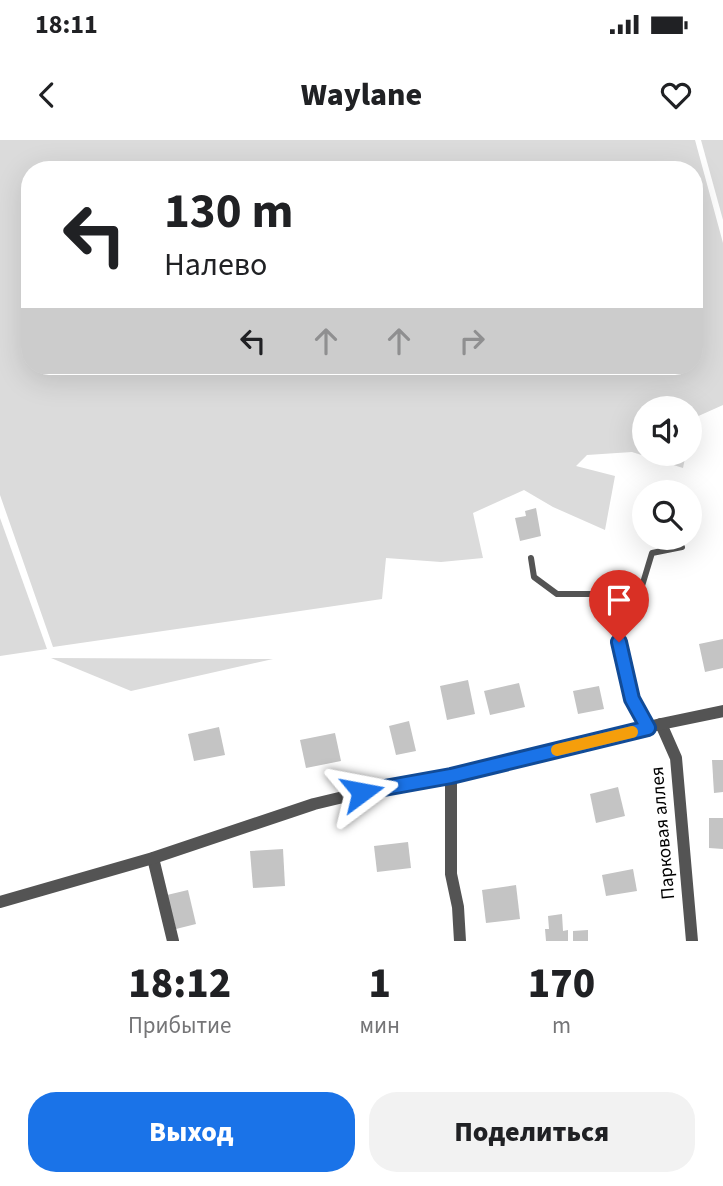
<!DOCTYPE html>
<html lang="ru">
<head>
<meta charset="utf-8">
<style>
	body { margin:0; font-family:"Source Sans 3",sans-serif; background:#f2f2f2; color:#202124; height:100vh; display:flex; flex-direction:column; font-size:26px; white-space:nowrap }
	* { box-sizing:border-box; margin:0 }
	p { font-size:23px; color:#757577 }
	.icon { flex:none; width:38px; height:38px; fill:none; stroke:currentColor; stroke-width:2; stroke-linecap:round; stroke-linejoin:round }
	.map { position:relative; height:801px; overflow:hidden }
	.drawer { display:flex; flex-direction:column; background:#fff; flex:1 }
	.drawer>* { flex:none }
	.banner { position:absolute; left:21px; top:21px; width:682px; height:214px; border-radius:28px; box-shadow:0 7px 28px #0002; background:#fff; color:#202124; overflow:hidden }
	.buttons { position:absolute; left:632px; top:256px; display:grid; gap:14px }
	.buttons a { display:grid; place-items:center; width:70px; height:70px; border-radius:50%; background:#fff; box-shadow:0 7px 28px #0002; font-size:35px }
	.pin { position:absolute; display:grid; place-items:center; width:60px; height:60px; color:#fff; margin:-72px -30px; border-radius:50% 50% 50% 0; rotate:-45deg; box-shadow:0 0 7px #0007 }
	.pin .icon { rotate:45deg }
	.me { position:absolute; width:77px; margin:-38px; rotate:77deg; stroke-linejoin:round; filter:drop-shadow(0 0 5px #0008) }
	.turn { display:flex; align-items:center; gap:24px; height:147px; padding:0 28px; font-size:32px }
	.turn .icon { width:91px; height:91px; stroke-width:2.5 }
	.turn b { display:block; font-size:49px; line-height:60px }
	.lanes { display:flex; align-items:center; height:66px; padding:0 28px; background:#0003; justify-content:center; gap:35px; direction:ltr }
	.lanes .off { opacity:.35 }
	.eta { display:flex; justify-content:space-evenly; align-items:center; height:119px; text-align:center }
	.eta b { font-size:42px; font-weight:800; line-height:49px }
	.primary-button { display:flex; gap:14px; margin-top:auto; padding:14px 28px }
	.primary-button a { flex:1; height:80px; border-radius:28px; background:#1a73e8; color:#fff; font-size:28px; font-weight:800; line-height:80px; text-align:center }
	.primary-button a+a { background:#f2f2f2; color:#202124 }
	.status { display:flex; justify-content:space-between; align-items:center; height:49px; padding:0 35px; background:#fff; direction:ltr }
	.status svg { height:19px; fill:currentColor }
	header { display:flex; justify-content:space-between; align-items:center; height:91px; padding:0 28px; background:#fff; font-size:32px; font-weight:800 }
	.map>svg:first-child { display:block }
	.green { fill:#dbdbdb; fill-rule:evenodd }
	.building { fill:#c4c4c4 }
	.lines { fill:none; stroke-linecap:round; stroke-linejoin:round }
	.service { stroke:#545454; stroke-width:6 }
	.minor { stroke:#545454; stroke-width:12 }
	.route-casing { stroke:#114b97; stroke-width:18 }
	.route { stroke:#1a73e8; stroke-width:12 }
	.slow { stroke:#f59e0b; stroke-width:12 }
	.labels { text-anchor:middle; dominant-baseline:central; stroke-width:5; stroke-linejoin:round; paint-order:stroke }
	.street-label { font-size:19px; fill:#000; stroke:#fff }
</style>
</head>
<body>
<div class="status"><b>18:11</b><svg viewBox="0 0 49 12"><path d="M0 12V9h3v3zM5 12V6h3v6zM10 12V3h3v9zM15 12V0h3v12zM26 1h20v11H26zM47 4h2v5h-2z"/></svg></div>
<header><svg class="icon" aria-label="back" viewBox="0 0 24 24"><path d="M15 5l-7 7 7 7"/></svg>Waylane<svg class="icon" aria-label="heart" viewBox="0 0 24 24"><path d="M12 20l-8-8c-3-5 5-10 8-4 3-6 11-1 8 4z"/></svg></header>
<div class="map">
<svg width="723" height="801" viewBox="0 0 723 801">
	<rect width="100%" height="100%" fill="#fff"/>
	<!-- green -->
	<g class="green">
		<path d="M0 0H695L723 103V265L694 278 690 298V268H644V313H686L683 328 632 312 587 315 576 326 615 336 605 390 553 367 524 350 473 373 483 418 441 422 386 418 382 459 53 507 0 355ZM30 30H695V226H30Z"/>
		<path d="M701 0H723V80Z"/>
		<path d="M0 378 47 509 0 516Z"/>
		<path d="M51 518 273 519 131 551Z"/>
	</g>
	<!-- building -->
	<g class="building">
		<path d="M536 368 541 396 520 401 515 378 526 376 525 371Z"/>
		<path d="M723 499V528L705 532 699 504Z"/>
		<path d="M468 540 475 574 447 580 440 546Z"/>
		<path d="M519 543 525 567 490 575 484 551Z"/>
		<path d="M599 546 604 569 578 574 573 551Z"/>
		<path d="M409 581 416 611 396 615 389 586Z"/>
		<path d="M219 587 225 615 194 621 188 594Z"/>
		<path d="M335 593 341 621 306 628 300 600Z"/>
		<path d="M712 620H723V652L714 653Z"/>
		<path d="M618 647 625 676 596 683 590 654Z"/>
		<path d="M709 678H723V709L709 708Z"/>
		<path d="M408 702 411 728 377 732 374 706Z"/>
		<path d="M283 709 285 746 253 748 250 711Z"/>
		<path d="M633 729 637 751 606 756 602 735Z"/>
		<path d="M516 745 520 779 486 783 482 750Z"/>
		<path d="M188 750 196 784 176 789 167 755Z"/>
		<path d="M562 774 563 791 568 790V801H546L545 789H549L548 776Z"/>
		<path d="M588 790V801H573V791Z"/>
	</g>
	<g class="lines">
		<!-- service -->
		<g class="service">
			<path d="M531 418 534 437 557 454H607L642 446 652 413 682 407"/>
			<path d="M607 454 632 559 648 588"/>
		</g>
		<!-- minor -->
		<g class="minor">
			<path d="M661 584 676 618 692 801"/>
			<path d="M451 636V734L458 767 460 801"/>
			<path d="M153 718 173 801"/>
			<path d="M0 762 153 718 314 664 385 647 451 636 661 584 723 571"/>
		</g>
	</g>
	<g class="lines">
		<!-- route casing -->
		<g class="route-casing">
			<path id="route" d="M362 652 451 636 648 588 632 559 619 502"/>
		</g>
		<!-- route -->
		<use href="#route" class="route"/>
		<!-- slow -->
		<path class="slow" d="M557 610 632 592"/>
	</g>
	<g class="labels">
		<!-- street labels -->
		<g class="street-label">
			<text transform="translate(663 693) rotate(-95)">Парковая аллея</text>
		</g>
	</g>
</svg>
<div class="buttons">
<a><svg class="icon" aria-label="sound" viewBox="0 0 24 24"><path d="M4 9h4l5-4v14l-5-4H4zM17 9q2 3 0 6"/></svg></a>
<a><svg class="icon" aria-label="search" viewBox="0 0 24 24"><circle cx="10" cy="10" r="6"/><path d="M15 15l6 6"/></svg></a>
</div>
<div class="pin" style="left:619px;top:502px;background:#d93025"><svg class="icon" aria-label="arrive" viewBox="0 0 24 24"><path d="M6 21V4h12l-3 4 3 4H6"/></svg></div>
<svg class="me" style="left:362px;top:652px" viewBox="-20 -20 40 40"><path d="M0-17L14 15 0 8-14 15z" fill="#1a73e8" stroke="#fff" stroke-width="4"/></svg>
<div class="banner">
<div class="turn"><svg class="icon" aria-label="left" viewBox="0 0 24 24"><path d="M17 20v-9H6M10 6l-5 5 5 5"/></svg><div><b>130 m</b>Налево</div></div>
<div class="lanes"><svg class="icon" aria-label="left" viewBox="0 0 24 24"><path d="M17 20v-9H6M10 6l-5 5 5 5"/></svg><svg class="icon off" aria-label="ahead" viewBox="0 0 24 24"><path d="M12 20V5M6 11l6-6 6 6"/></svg><svg class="icon off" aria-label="ahead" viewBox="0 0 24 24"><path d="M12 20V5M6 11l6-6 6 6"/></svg><svg class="icon off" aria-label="right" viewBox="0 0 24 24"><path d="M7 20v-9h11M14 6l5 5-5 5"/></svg></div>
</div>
</div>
<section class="drawer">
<div class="eta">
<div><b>18:12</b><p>Прибытие</p></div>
<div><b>1</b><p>мин</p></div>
<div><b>170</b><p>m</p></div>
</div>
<div class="primary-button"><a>Выход</a><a>Поделиться</a></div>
</section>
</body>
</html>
